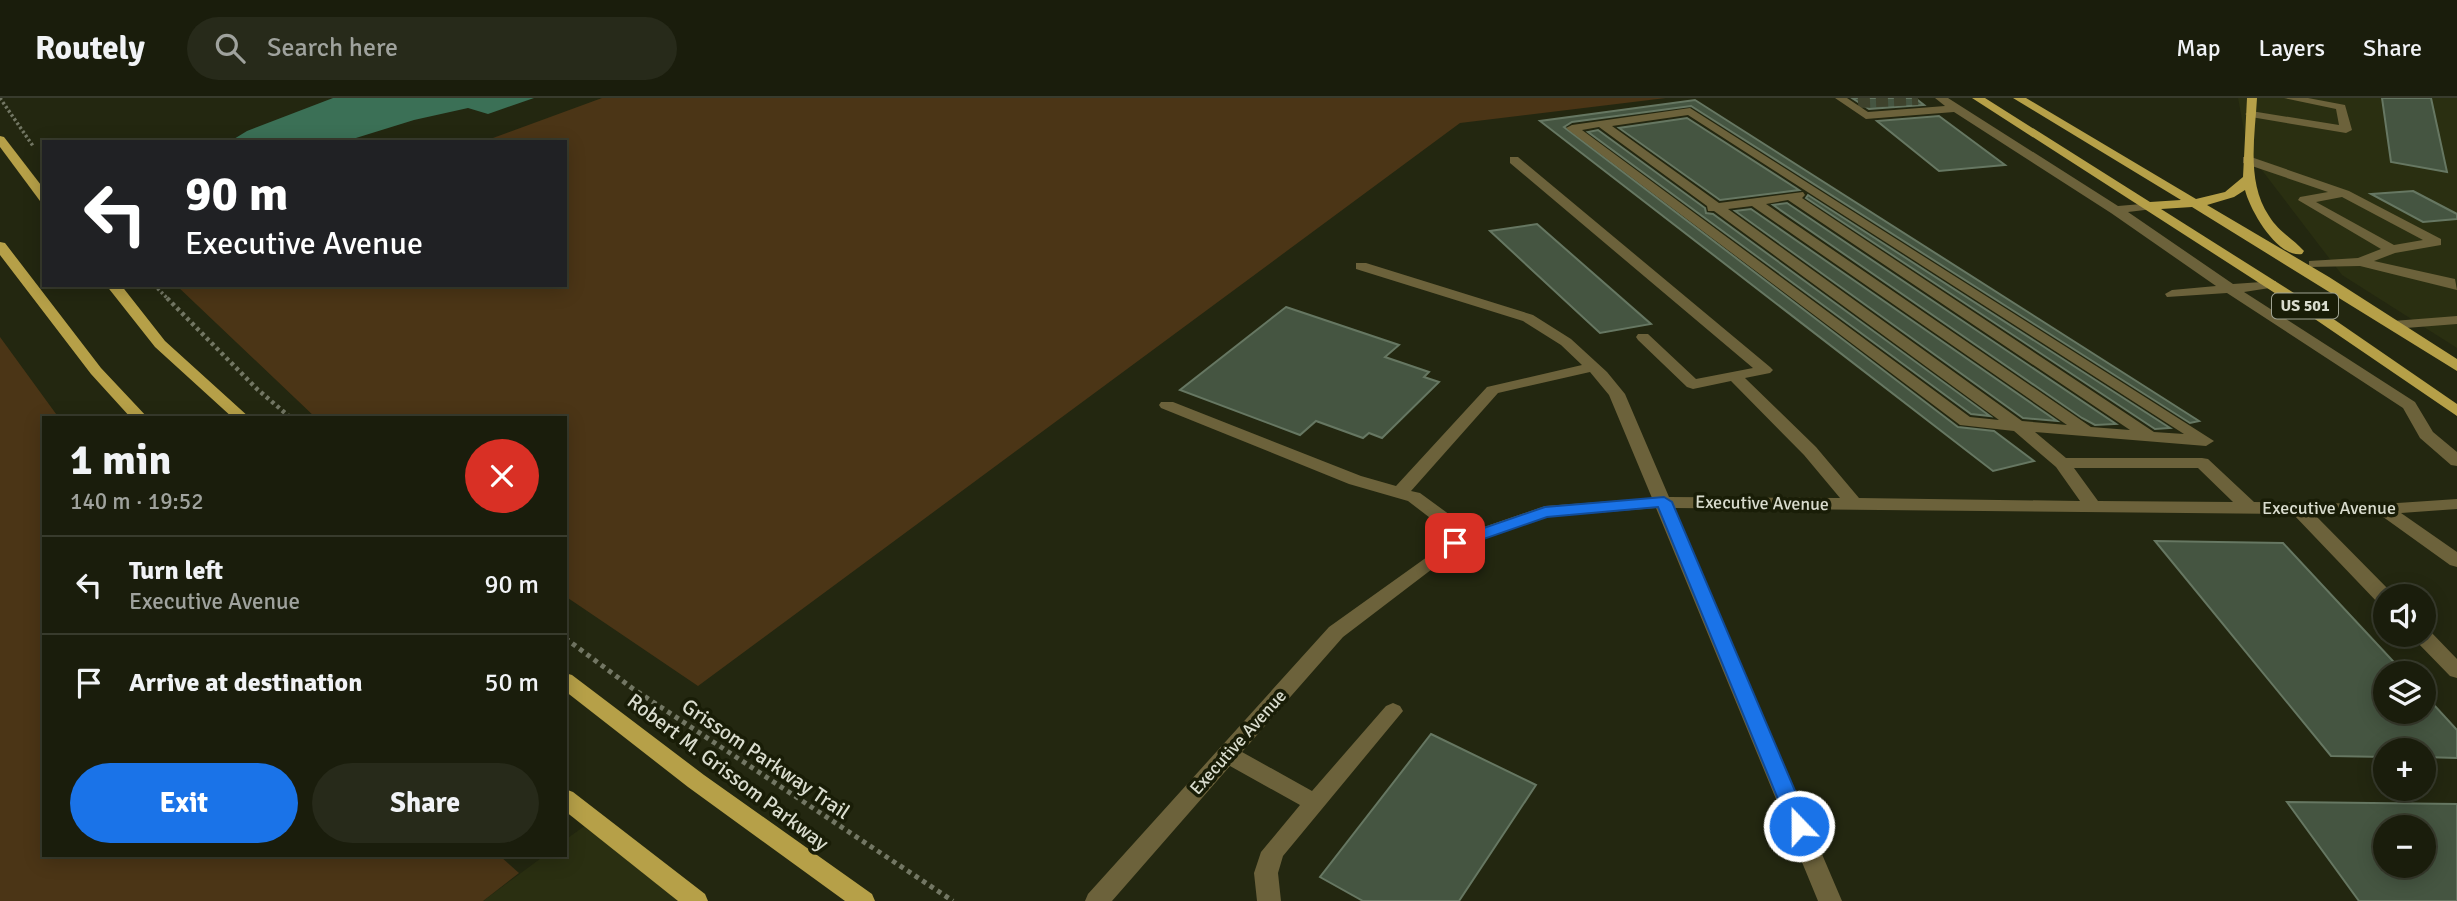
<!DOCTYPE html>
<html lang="en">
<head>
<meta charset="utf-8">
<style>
	body { margin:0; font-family:Signika,sans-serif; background:#272a1a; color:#f1f3f6; height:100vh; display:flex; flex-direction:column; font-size:26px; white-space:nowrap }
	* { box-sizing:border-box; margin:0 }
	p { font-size:23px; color:#9fa29d }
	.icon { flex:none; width:38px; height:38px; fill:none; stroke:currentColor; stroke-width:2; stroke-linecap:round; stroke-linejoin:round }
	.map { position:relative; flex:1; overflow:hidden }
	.side { position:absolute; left:42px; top:318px; width:525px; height:441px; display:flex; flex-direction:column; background:#1a1d0c; border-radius:0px; box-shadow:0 4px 18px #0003,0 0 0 2px #383b2d }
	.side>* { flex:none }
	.guide { position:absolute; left:42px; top:42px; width:525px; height:147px; border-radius:0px; box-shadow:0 4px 18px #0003,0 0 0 2px #383b2d; background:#202124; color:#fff; overflow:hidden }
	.fabs { position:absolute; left:2373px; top:486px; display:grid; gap:14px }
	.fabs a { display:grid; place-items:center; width:63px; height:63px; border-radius:50%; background:#1a1d0c; box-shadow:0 4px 18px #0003,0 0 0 2px #383b2d; font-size:35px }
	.pin { position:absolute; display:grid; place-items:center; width:60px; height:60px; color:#fff; margin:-30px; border-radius:14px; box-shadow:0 4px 10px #0006 }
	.me { position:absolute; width:77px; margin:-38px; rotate:338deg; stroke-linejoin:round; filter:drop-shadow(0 0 5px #0008) }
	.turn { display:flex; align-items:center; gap:24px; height:147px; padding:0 28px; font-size:32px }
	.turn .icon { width:91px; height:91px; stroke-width:2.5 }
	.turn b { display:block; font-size:49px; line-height:60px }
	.round { display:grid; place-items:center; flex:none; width:74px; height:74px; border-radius:37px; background:#272a1a }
	.headline { display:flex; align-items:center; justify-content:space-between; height:119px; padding:0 28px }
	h1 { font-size:42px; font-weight:800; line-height:52px }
	.cta { display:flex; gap:14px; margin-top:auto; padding:14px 28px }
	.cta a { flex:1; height:80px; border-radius:42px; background:#1a73e8; color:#fff; font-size:28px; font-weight:800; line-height:80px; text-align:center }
	.cta a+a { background:#272a1a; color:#f1f3f6 }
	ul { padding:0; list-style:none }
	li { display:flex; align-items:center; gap:21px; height:98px; padding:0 28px; border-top:2px solid #383b2d }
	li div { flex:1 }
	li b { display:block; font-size:26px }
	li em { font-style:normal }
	header { display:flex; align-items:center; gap:42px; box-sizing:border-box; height:98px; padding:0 35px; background:#1a1d0c; border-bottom:2px solid #383b2d }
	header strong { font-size:33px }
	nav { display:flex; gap:38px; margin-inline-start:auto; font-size:24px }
	.search { width:490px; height:63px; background:#272a1a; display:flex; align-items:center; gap:18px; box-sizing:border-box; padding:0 24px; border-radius:38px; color:#9fa29d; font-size:26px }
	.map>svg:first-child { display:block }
	.built { fill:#2a2f11 }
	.green { fill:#4b3516 }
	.water { fill:#3b7056 }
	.building { fill:#455541; stroke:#667762; stroke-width:2; fill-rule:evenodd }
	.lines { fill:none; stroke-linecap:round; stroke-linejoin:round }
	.minor-tunnel { stroke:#3e422c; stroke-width:12; stroke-dasharray:12 6; stroke-linecap:butt }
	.path-far2 { stroke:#737764; stroke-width:3.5; stroke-dasharray:2.5 2.5; stroke-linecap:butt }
	.path-far1 { stroke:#737764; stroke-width:4.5; stroke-dasharray:3.5 3.5; stroke-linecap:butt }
	.path { stroke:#737764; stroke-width:5; stroke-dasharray:4.5 4.5; stroke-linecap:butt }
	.minor { fill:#6c623b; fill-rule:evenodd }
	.major { fill:#b6a048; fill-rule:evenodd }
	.route { fill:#1a73e8; stroke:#114b97; stroke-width:2 }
	.labels { text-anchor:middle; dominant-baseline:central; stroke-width:7; stroke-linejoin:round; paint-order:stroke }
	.shield { fill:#191d07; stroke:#9fa392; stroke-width:2 }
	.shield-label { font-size:16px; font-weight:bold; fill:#d9dcce }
	.street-label { font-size:18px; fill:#d9dcce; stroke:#191d07 }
	.near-street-label { font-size:21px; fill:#d9dcce; stroke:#191d07 }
</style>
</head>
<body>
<header>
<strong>Routely</strong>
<div class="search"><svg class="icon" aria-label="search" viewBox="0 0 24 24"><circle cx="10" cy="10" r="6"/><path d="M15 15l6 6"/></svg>Search here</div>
<nav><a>Map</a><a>Layers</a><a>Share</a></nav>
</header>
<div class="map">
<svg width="2457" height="803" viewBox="0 0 2457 803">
	<rect width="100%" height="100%" fill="#232710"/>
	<!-- built -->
	<g class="built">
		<path d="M2238 0H2457V250L2342 177 2248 54Z"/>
		<path d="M593 722 696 803H483L544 758H565V742Z"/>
	</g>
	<!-- green -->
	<g class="green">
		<path d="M602 0H1666L1460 25 698 588 565 498V320H316L176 187H565V44H482Z"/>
		<path d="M0 239 59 320H44V758H500L519 775 483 803H0Z"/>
	</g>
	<!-- water -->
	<path class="water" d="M333 0H534L488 16 468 10 414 22 343 44H229L247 33Z"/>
	<!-- building -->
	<g class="building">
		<path d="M1852 0H1915L1924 7 1869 11Z"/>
		<path d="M2382 0H2431L2447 74 2391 64Z"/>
		<path d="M1695 2 2199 323 2190 325 1691 8 1572 24 1564 29 1958 329 1994 333 2034 363 1993 373 1540 23Z"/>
		<path d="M1939 18 2005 67 1939 73 1877 23Z"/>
		<path d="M1687 20 1799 92 1720 102 1619 30Z"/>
		<path d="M1598 32 1705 110 1706 115 1713 116 1990 318 1971 316 1588 34Z"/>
		<path d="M2413 93 2457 116V121L2423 124 2371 96Z"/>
		<path d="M1808 97 2170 330 2155 331 1806 100Z"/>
		<path d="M1787 105 2116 326 2095 327 2082 320 1773 107Z"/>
		<path d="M1751 111 2057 323 2023 320 1735 113Z"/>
		<path d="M1537 126 1651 226 1600 235 1490 133Z"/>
		<path d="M1286 209 1399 247 1385 259 1429 274 1424 279 1439 284 1382 340 1369 335 1363 340 1316 323 1300 337 1180 292Z"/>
		<path d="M2155 443 2283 445 2405 576H2385V614H2424V596L2457 632V660L2424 659V653H2385V659L2331 658Z"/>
		<path d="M1431 636 1536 687 1459 803H1363L1320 779Z"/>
		<path d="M2287 704 2457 706V803H2359ZM2385 730H2424V768H2385Z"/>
	</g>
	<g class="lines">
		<!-- minor-tunnel -->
		<path class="minor-tunnel" d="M1858 4 1918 1"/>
		<!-- path-far2 -->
		<g class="path-far2">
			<path d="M0 0 33 48"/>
			<path d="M154 187 168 201"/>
		</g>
		<!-- path-far1 -->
		<path class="path-far1" d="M167 200 257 291 291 320"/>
		<!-- path -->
		<path class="path" d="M565 540 632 590 953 803"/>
		<!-- minor -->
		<g class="minor">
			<path d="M1835 0H1847L1868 14 1945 8 1935 0H1948L2118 108 2153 105V111L2128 114 2233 186 2276 183V189L2244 194 2415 304 2433 334 2457 354V368L2451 367 2420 340 2403 310 2227 195 2167 199 2165 196 2172 192 2216 188 2111 115 1954 14 1866 21Z"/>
			<path d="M2284 0H2308L2345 7 2352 32 2346 35 2251 19 2245 16 2251 13 2339 27 2336 11Z"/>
			<path d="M1690 10 2214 343 2206 348 2035 334 2066 360H2202L2208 361 2254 404 2383 406 2457 401V411L2401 415 2457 454V469L2450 467 2379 416H2314L2392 495 2394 499H2385V506L2378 505 2293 416 1674 410 1842 803H1818L1656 410 1547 419 1461 449 1343 539 1242 654 1312 693 1386 608 1393 605 1400 608 1403 613 1283 758 1278 775 1281 803H1257L1254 775 1261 754 1300 707 1230 668 1112 803H1085L1088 796 1329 529 1455 439 1408 403 1349 386 1161 310 1159 307 1161 304H1173L1361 378 1396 388 1487 289 1582 267 1561 247 1523 223 1356 171V165H1366L1533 217 1571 241 1607 274 1625 296 1669 399 1840 400 1804 357 1731 283 1693 291 1687 289 1638 242 1636 239 1638 236H1648L1696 281 1753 270 1510 65V59H1518L1770 269 1773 272 1770 275 1745 280 1816 349 1859 400 2080 403 2056 369 2014 333 1960 327 1566 30 1572 27ZM1688 17 2184 336 2154 334 1802 100 1805 97 1803 94 1719 105 1612 28ZM1599 29 1707 108 1708 113H1714L1999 322 1970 319 1582 32ZM1788 102 2130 332 2091 329 1766 106ZM1752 108 2067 327 2022 323 1728 111ZM1590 274 1609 297 1652 400 1545 408 1472 433 1420 395 1411 393 1498 295ZM2074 370H2198L2233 404 2098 403Z"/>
			<path d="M2243 59H2251L2349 93 2441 141V147L2395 155 2374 163 2455 181 2457 192 2360 168 2309 169V163L2358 160 2381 151 2298 102 2300 99 2328 94 2243 65ZM2342 99 2423 142 2394 147 2316 104Z"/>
			<path d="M2457 218V226L2393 231 2386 227 2393 223Z"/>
			<path d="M2424 531 2429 532 2457 561V580L2450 578 2415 542 2412 537H2424Z"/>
		</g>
		<!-- major -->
		<g class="major">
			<path d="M1972 0H1985L2150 104 2181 102 2013 0H2026L2196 101 2225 94 2243 79 2247 0H2257C2255 38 2246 84 2269 118 2278 133 2293 141 2304 153L2302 156C2277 160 2250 112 2245 92L2234 99 2207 107 2329 179 2457 261V273L2192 109 2161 111 2316 209 2457 306V318L2306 215Z"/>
			<path d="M0 38 4 39 44 91V104L40 103 0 49Z"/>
			<path d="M0 144 5 145 101 270 148 320H131L91 276 0 157Z"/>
			<path d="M106 187H121L165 243 250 320H233L155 249Z"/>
			<path d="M565 575 572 577 704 677 872 796 875 803H845L688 689 565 593Z"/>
			<path d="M565 691 573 694 705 796 708 803H678L565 713Z"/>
		</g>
	</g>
	<!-- route -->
	<path class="route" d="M1664 399 1672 404 1810 728 1807 734 1799 737 1792 734 1789 728 1658 409 1547 419 1455 451 1447 445 1449 442 1545 409Z"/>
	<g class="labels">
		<!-- shield labels -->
		<rect class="shield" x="2272" y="195.5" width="66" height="25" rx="5"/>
		<g class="shield-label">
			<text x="2305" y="208">US 501</text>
		</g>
		<!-- street labels -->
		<g class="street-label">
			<text transform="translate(1762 405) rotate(1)">Executive Avenue</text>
			<text x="2329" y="410">Executive Avenue</text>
			<text transform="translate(1238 644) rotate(-48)">Executive Avenue</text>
		</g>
		<!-- near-street labels -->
		<g class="near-street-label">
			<text transform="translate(766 661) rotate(34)">Grissom Parkway Trail</text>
			<text transform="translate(728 674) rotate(37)">Robert M. Grissom Parkway</text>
		</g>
	</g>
</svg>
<div class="fabs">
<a><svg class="icon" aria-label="sound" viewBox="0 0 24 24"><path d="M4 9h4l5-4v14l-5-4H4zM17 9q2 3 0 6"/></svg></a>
<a><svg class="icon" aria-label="layers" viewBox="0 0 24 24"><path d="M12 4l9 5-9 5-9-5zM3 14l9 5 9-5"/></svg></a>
<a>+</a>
<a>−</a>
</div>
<div class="pin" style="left:1455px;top:445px;background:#d93025"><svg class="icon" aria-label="arrive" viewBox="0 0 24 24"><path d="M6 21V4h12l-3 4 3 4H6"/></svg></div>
<svg class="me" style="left:1799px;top:728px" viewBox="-20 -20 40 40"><circle r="17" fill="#1a73e8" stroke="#fff" stroke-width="3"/><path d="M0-11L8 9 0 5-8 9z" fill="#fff"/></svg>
<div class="guide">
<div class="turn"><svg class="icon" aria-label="left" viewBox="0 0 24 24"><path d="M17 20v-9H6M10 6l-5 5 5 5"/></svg><div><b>90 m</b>Executive Avenue</div></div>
</div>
<section class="side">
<div class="headline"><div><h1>1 min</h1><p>140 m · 19:52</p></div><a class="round" style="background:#d93025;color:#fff"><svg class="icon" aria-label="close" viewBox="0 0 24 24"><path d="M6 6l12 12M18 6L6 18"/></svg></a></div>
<ul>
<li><svg class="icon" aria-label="left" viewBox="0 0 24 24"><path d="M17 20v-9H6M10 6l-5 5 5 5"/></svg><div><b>Turn left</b><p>Executive Avenue</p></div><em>90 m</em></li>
<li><svg class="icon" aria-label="arrive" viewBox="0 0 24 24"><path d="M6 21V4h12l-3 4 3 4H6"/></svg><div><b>Arrive at destination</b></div><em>50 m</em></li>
</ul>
<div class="cta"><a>Exit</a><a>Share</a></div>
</section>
</div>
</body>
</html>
